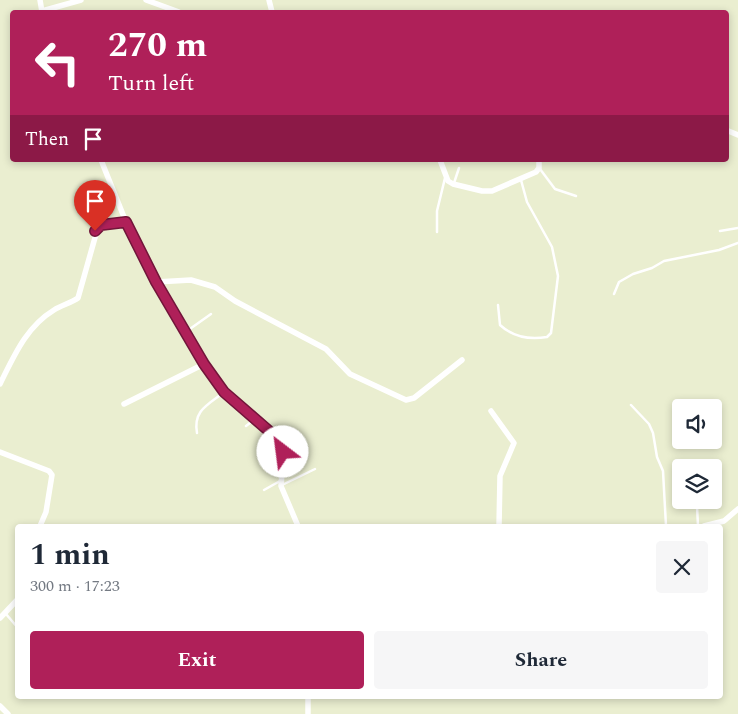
<!DOCTYPE html>
<html lang="en">
<head>
<meta charset="utf-8">
<style>
	body { margin:0; font-family:Spectral,serif; background:#f6f6f7; color:#1f2937; height:100vh; display:flex; flex-direction:column; font-size:19px; white-space:nowrap }
	* { box-sizing:border-box; margin:0 }
	p { font-size:16px; color:#747a83 }
	.icon { flex:none; width:28px; height:28px; fill:none; stroke:currentColor; stroke-width:2; stroke-linecap:round; stroke-linejoin:round }
	.map { position:relative; flex:1; overflow:hidden }
	.details { position:absolute; left:15px; top:524px; width:708px; height:175px; display:flex; flex-direction:column; background:#fff; border-radius:5px; box-shadow:0 2px 8px #0003 }
	.details>* { flex:none }
	.guide { position:absolute; left:10px; top:10px; width:719px; height:152px; border-radius:5px; box-shadow:0 2px 8px #0003; background:#af2059; color:#fff; overflow:hidden }
	.buttons { position:absolute; left:672px; top:399px; display:grid; gap:10px }
	.buttons a { display:grid; place-items:center; width:50px; height:50px; border-radius:5px; background:#fff; box-shadow:0 2px 8px #0003; font-size:25px }
	.pin { position:absolute; display:grid; place-items:center; width:42px; height:42px; color:#fff; margin:-51px -21px; border-radius:50% 50% 50% 0; rotate:-45deg; box-shadow:0 0 5px #0007 }
	.pin .icon { rotate:45deg }
	.me { position:absolute; width:55px; margin:-28px; rotate:330deg; stroke-linejoin:round; filter:drop-shadow(0 0 4px #0008) }
	.turn { display:flex; align-items:center; gap:18px; height:105px; padding:0 15px; font-size:22px }
	.turn .icon { width:65px; height:65px; stroke-width:2.5 }
	.turn b { display:block; font-size:35px; line-height:42px }
	.then { display:flex; align-items:center; height:48px; padding:0 15px; background:#0003; gap:10px; font-size:19px }
	.round { display:grid; place-items:center; flex:none; width:52px; height:52px; border-radius:5px; background:#f6f6f7 }
	.headline { display:flex; align-items:center; justify-content:space-between; height:85px; padding:0 15px }
	h1 { font-size:30px; font-weight:700; line-height:38px }
	.primary-button { display:flex; gap:10px; margin-top:auto; padding:10px 15px }
	.primary-button a { flex:1; height:58px; border-radius:5px; background:#af2059; color:#fff; font-size:20px; font-weight:700; line-height:58px; text-align:center }
	.primary-button a+a { background:#f6f6f7; color:#1f2937 }
	.map>svg:first-child { display:block }
	.lines { fill:none; stroke-linecap:round; stroke-linejoin:round }
	.service { stroke:#fff; stroke-width:2.5 }
	.minor { stroke:#fff; stroke-width:5.5 }
	.route-casing { stroke:#72153a; stroke-width:12 }
	.route { stroke:#af2059; stroke-width:9 }
</style>
</head>
<body>
<div class="map">
<svg width="738" height="714" viewBox="0 0 738 714">
	<rect width="100%" height="100%" fill="#eaeed0"/>
	<g class="lines">
		<!-- service -->
		<g class="service">
			<path d="M540 169 555 189 576 196"/>
			<path d="M454 183 459 168"/>
			<path d="M720 231 738 228"/>
			<path d="M437 232V211L445 178"/>
			<path d="M614 294 619 282 633 274 652 268 664 261 719 250 738 243"/>
			<path d="M498 305 500 325C513 337 529 340 547 337L551 333 558 276 552 247 527 202 521 180"/>
			<path d="M187 331 211 314"/>
			<path d="M631 405 649 424 653 433 657 457 663 471 666 526"/>
			<path d="M246 426 255 419"/>
			<path d="M197 433C193 411 207 405 223 393"/>
			<path d="M278 438 287 441 293 438"/>
			<path d="M282 485 315 469"/>
			<path d="M264 490 280 481"/>
			<path d="M698 526 697 506 706 502"/>
			<path d="M6 614 18 628"/>
		</g>
		<!-- minor -->
		<g class="minor">
			<path d="M40 0 42 12"/>
			<path d="M146 0 179 12"/>
			<path d="M269 0 272 12"/>
			<path d="M42 11 81 0"/>
			<path d="M726 130 738 135"/>
			<path d="M101 160 126 222 156 282 204 364 224 392 270 430 281 445 283 460 281 486 298 526"/>
			<path d="M440 160 448 181 453 184 482 191H492L536 172 539 168V160"/>
			<path d="M156 282 191 280 215 287 235 301 326 349 350 374 406 400 414 398 462 360"/>
			<path d="M0 384C14 356 26 327 54 310 62 305 71 303 78 298L98 227 126 222"/>
			<path d="M124 404 204 364"/>
			<path d="M491 411 514 443 500 476 499 526"/>
			<path d="M0 452 49 471 52 475 46 512 40 526"/>
			<path d="M704 526 724 521 738 509"/>
			<path d="M0 618 18 599"/>
			<path d="M308 696V714"/>
			<path d="M0 706 8 714"/>
		</g>
	</g>
	<g class="lines">
		<!-- route casing -->
		<g class="route-casing">
			<path id="route" d="M95 231 101 225 126 222 156 282 204 364 224 392 277 438 283 452"/>
		</g>
		<!-- route -->
		<use href="#route" class="route"/>
	</g>
</svg>
<div class="buttons">
<a><svg class="icon" aria-label="sound" viewBox="0 0 24 24"><path d="M4 9h4l5-4v14l-5-4H4zM17 9q2 3 0 6"/></svg></a>
<a><svg class="icon" aria-label="layers" viewBox="0 0 24 24"><path d="M12 4l9 5-9 5-9-5zM3 14l9 5 9-5"/></svg></a>
</div>
<div class="pin" style="left:95px;top:231px;background:#d93025"><svg class="icon" aria-label="arrive" viewBox="0 0 24 24"><path d="M6 21V4h12l-3 4 3 4H6"/></svg></div>
<svg class="me" style="left:283px;top:452px" viewBox="-20 -20 40 40"><circle r="19" fill="#fff"/><path d="M0-13L10 11 0 6-10 11z" fill="#af2059"/></svg>
<div class="guide">
<div class="turn"><svg class="icon" aria-label="left" viewBox="0 0 24 24"><path d="M17 20v-9H6M10 6l-5 5 5 5"/></svg><div><b>270 m</b>Turn left</div></div>
<div class="then">Then<svg class="icon" aria-label="arrive" viewBox="0 0 24 24"><path d="M6 21V4h12l-3 4 3 4H6"/></svg></div>
</div>
<section class="details">
<div class="headline"><div><h1>1 min</h1><p>300 m · 17:23</p></div><a class="round"><svg class="icon" aria-label="close" viewBox="0 0 24 24"><path d="M6 6l12 12M18 6L6 18"/></svg></a></div>
<div class="primary-button"><a>Exit</a><a>Share</a></div>
</section>
</div>
</body>
</html>
